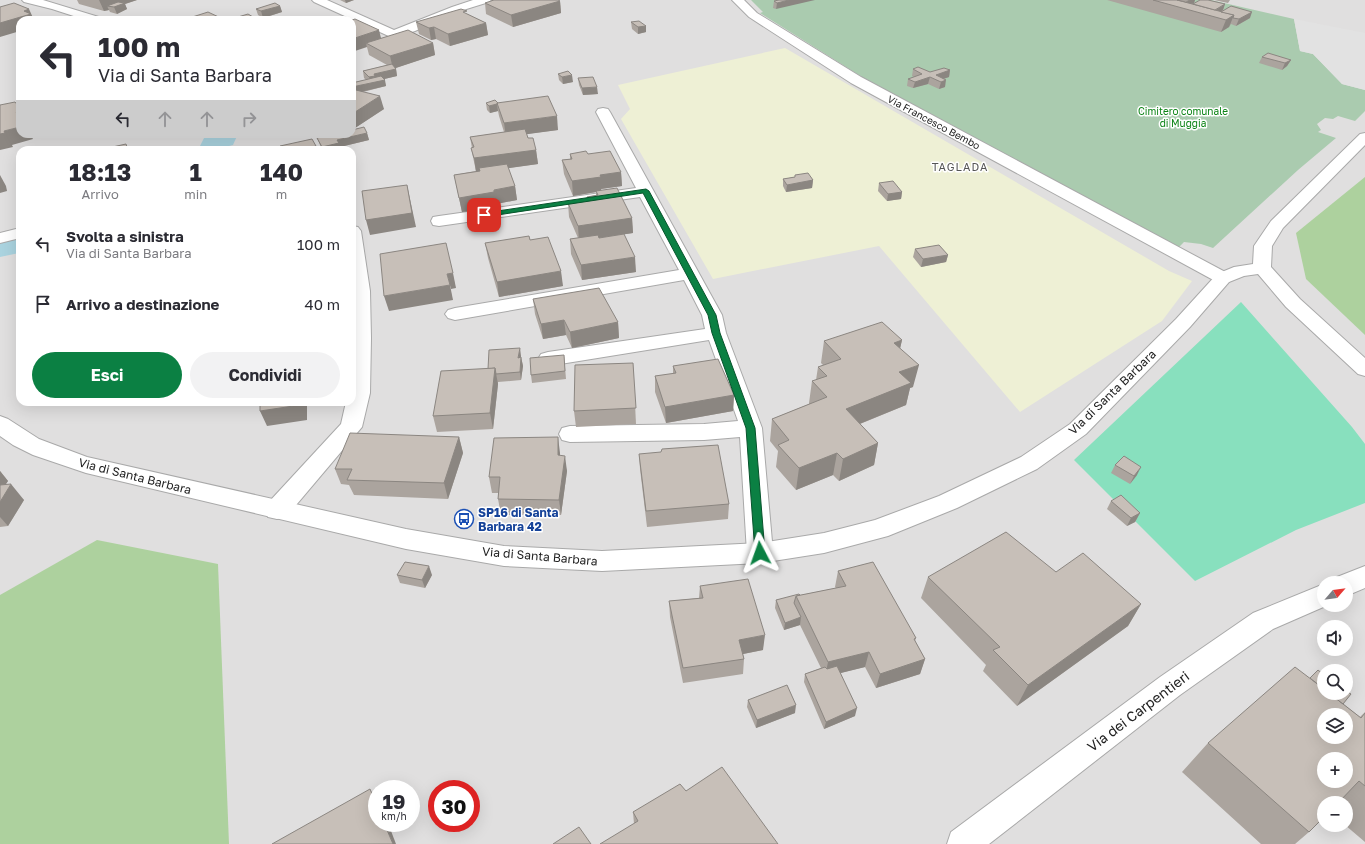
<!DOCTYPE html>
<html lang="it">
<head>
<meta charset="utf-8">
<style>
	body { margin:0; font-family:"Golos Text",sans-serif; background:#f2f2f3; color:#2b2b33; height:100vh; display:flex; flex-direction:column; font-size:15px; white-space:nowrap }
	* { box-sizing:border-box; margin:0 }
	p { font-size:13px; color:#7c7c81 }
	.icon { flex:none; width:22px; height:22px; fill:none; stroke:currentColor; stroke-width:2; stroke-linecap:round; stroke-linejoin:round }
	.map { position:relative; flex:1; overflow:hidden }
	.panel { position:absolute; left:16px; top:146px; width:340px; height:260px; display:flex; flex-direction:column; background:#fff; border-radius:12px; box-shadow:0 4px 16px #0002 }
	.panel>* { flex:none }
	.guide { position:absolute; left:16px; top:16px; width:340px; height:122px; border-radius:12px; box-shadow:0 4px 16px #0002; background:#fff; color:#2b2b33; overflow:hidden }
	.needle { width:26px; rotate:62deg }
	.buttons { position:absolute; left:1317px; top:576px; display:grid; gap:8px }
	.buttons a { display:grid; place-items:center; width:36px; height:36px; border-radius:50%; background:#fff; box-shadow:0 4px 16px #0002; font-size:20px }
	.speed { position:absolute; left:368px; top:780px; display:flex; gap:8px; font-size:20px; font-weight:700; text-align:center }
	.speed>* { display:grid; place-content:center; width:52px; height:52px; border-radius:50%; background:#fff; box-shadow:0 4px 16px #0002; line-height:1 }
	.speed small { font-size:10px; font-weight:400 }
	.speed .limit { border:6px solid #d22; background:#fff; color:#111 }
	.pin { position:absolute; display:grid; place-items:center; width:34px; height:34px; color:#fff; margin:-17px; border-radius:8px; box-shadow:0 2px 6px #0006 }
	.me { position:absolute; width:44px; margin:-22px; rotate:356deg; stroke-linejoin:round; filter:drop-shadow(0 0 3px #0008) }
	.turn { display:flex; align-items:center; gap:14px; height:84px; padding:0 16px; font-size:18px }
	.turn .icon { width:52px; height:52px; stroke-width:2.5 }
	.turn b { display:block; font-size:28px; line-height:34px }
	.lanes { display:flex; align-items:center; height:38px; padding:0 16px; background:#0003; justify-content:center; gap:20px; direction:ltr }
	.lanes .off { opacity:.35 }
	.eta { display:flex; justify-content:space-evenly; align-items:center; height:68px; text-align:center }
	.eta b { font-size:24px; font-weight:700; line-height:28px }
	.cta { display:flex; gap:8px; margin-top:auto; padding:8px 16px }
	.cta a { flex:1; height:46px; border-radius:24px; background:#0b8043; color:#fff; font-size:16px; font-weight:700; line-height:46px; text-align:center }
	.cta a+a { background:#f2f2f3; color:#2b2b33 }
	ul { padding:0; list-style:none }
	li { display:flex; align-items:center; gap:12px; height:60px; padding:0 16px }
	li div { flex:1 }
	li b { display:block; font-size:15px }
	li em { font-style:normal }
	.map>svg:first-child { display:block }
	.residential { fill:#e0dfdf; fill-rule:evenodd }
	.farmland { fill:#eef0d5 }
	.forest { fill:#add19e }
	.cemetery { fill:#aacbaf }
	.pitch { fill:#88e0be }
	.parking { fill:#e2e2e2 }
	.water { fill:#aad3df }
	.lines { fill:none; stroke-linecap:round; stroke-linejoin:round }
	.minor-casing { stroke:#a9a9a9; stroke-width:2 }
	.tertiary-casing { stroke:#a9a9a9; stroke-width:2 }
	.minor { fill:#fff; fill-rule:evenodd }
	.tertiary { fill:#fff; fill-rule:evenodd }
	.wall { fill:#aba49e }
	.shaded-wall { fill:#8b8681 }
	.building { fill:#c7bfb8; stroke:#8b8681; fill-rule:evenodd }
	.route { fill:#0b8043; stroke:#07532c }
	.labels { text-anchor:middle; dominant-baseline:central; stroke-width:3; stroke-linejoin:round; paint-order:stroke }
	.far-park-label { font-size:10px; fill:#0c8416; stroke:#fff }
	.far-street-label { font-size:10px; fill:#222; stroke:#fff }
	.far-neighbourhood-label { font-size:11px; letter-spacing:1px; fill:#555; stroke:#fff }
	.street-label { font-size:12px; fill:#222; stroke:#fff }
	.transit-label { font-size:12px; font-weight:bold; fill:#164399; stroke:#fff; text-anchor:start }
	.near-street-label { font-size:14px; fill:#222; stroke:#fff }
</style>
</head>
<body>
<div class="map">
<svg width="1365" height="844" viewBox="0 0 1365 844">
	<rect width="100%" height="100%" fill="#f2efe9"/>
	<!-- residential -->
	<path class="residential" d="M0 0H1365V844H0ZM20 20H352V134H20ZM20 150H352V402H20ZM1324 583H1346V605H1324ZM1324 627H1346V649H1324ZM1324 671H1346V693H1324ZM1324 715H1346V737H1324ZM1324 759H1346V781H1324ZM377 789H411V823H377ZM437 789H471V823H437ZM1324 803H1346V825H1324Z"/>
	<!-- farmland -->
	<path class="farmland" d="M785 48 1169 271 1192 281 1162 321 1020 412 879 246 713 279 621 119 630 109 618 85Z"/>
	<!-- forest -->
	<g class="forest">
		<path d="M1365 177V335L1306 279 1296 233Z"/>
		<path d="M97 540 218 564 229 844H0V595Z"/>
	</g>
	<!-- cemetery -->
	<path class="cemetery" d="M751 0H1211L1294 19 1300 51 1313 54 1342 84 1365 90V111L1355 121 1338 116 1333 119 1325 118 1317 124 1321 130 1318 132 1336 138 1298 170 1213 248 1201 244 1184 242 1179 247 862 77 760 13 763 12Z"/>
	<!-- pitch -->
	<path class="pitch" d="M1241 302 1352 427 1365 444V503L1296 530 1195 581 1074 460Z"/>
	<!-- parking -->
	<path class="parking" d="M1294 19 1365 33V90L1342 84 1313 54 1300 51Z"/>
	<!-- water -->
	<g class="water">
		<path d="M220 134 237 136 233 145 213 150 200 146 204 138Z"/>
		<path d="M18 238 19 253 0 257V243Z"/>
	</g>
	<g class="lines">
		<!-- minor casing -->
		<g class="minor-casing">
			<g id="minor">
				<path d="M22 0H43L102 18 104 20H86L52 9 24 2Z"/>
				<path d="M312 0H327L394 30 452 7 473 0H491L489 2 460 11 415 31 393 38 314 2Z"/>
				<path d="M732 0H744L757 13 861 77 1229 274 1232 278 1229 282 1223 283 1217 282 851 83 749 17Z"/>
				<path d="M603 108 608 109 610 112 722 315 726 333 762 428 773 553 769 560 760 563 751 560 747 553 740 437 704 440 570 442 562 440 559 434 562 428 570 426 704 424 738 421 709 340 548 366 541 364 538 359 541 354 548 352 705 329 702 315 684 280 455 320 448 318 445 314 448 310 455 308 679 270 640 197 439 226 433 225 431 221 433 217 439 216 636 188 596 112 598 109Z"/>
				<path d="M352 226 358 227 361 231 370 291 371 338 370 393 362 427 286 517 277 519 268 517 265 510 268 503 341 424 346 402H352Z"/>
				<path d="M20 228V238L0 243V233Z"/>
				<path d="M1365 566V588L1346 596V583H1334L1337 577Z"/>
				<path d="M1324 584V605H1328L1273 629 1180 695 989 844H947L951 832 1160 677 1253 613Z"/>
			</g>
		</g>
		<!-- tertiary casing -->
		<g class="tertiary-casing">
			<path id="tertiary" d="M1365 133V145L1283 228 1272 246 1271 267 1300 299 1365 358V376L1358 374 1286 307 1258 274 1244 276 1229 282 1190 327 1086 434 1037 469 957 508 888 536 824 553 760 563 602 571 504 566 406 549 86 473 33 455 13 445 0 436V416L8 419 39 439 87 457 406 529 504 546 602 551 760 543 824 533 875 520 939 496 1021 457 1070 424 1176 319 1217 274 1234 267 1253 264 1254 246 1271 221 1360 134Z"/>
		</g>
		<!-- minor -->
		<use href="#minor" class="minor"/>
		<!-- tertiary -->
		<use href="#tertiary" class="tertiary"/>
	</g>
	<!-- wall -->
	<g class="wall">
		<path d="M77 0H137L125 4 127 9 117 14 110 12 109 10 104 11 79 4Z"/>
		<path d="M340 0H354L346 3Z"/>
		<path d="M779 0 776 9 773 8 774 1Z"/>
		<path d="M1107 0H1195L1194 3 1192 4H1225L1223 10 1250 18 1236 26 1231 24 1229 27 1221 32Z"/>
		<path d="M1214 0H1230L1228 3Z"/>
		<path d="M560 1 561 13 513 27 486 14 485 3Z"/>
		<path d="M280 6 282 12 263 18 258 15 256 9Z"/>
		<path d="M467 14 486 23 488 35 450 46 436 39 431 40 419 34 416 22Z"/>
		<path d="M352 20 381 38 433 43 435 55 395 68 396 69 397 76 384 79 386 86 363 92 384 109 355 128 352 127V83L366 80 364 78 363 71 387 65 369 55 367 47Z"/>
		<path d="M631 22 646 26V32L638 34 632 29Z"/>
		<path d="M1262 57 1291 60 1287 66 1282 70 1259 63Z"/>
		<path d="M913 69 930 72 950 70 949 77 943 79 945 87 939 89 928 84 913 88 907 86 908 79 914 77 912 76Z"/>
		<path d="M558 74 573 82 563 84 559 80Z"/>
		<path d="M578 78 598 94 583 95 579 85Z"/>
		<path d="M486 103H498L558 130 526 134 528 138 536 150 538 164 508 168 515 186 517 200 496 204V207L462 212 454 175 476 171 471 148H472L470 137 504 132 499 116 498 111 490 113 487 110Z"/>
		<path d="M367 133 369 140 340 147 341 150H322L320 145 317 138Z"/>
		<path d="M570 154H588L621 172 622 186 601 189V190L632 218 633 233 599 238 636 272 582 280 571 254 570 239 578 238 569 217 568 203 587 200V197L596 195V192L573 196 564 174 562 160 570 159Z"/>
		<path d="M795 175 813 180 812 188 786 192 783 186V179L795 177Z"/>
		<path d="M879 183 902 192 901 199 887 201 878 191Z"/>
		<path d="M530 240 563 286 499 297 488 258 485 243Z"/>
		<path d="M915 249 948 255 946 262 921 267 913 257Z"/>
		<path d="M533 299 618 322 619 338 572 348 566 335 543 339 535 314Z"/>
		<path d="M902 340 900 348 913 387 910 388 906 405 860 424 878 443 874 465 839 481 833 475 796 490 776 467 778 451 770 441 772 419 809 404V403L812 381 816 380 818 367 823 365 821 363 824 341Z"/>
		<path d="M564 355 566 379 532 383 531 375Z"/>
		<path d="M521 356V358V357L523 366 521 380 498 382V384L493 429 437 432 433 416 488 369Z"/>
		<path d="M633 363 636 424 576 427 574 411Z"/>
		<path d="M673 366 734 395 733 411 666 423 655 392V376L673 374Z"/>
		<path d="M459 437 463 453 448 499 354 495 349 485 341 484 335 469Z"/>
		<path d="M560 453V455L567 471 561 515H501L498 499V493H492L489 477Z"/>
		<path d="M639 454 729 504 728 519 647 527 640 469Z"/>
		<path d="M1115 465 1137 475 1130 484 1111 473Z"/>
		<path d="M0 471 8 481 5 485 24 500 8 526 0 527Z"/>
		<path d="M1111 501 1140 513 1135 522 1127 526 1107 509Z"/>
		<path d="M838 571 916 638 915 641 925 659 920 674 876 688 865 667 840 673 855 716 824 729 804 682 805 674 821 668 800 625 784 630 775 608 776 600 836 588 835 587Z"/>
		<path d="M1056 572 1141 604 1128 626 1017 706 983 671 986 665 921 598 928 577Z"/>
		<path d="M397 575H432L425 588 400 583Z"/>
		<path d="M700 586 763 650 743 654 744 659 743 674 683 683 670 617 669 601 699 598Z"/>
		<path d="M748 700 795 713 756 728 747 707Z"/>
		<path d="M1343 704 1360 717 1365 712V842L1345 825H1346V803H1324L1309 832 1295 844H1261L1182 772 1208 743Z"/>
		<path d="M686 791 634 824 633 812Z"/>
	</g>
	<!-- shaded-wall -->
	<g class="shaded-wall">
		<path d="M99 0H137L125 4 127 9 117 14 114 7 107 6 109 10 104 11Z"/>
		<path d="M345 0H354L346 3Z"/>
		<path d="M789 0H815L776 9 777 3Z"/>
		<path d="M1190 0H1195L1194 3 1184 8 1182 4Z"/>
		<path d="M560 1 561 13 513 27 511 15Z"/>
		<path d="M1225 4 1223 10 1213 16V12Z"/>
		<path d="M280 6 282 12 263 18 261 11Z"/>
		<path d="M29 9 34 20H20V31L0 37V23L24 11Z"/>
		<path d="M1252 12 1250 18 1236 26 1239 19Z"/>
		<path d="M1234 15 1229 27 1221 32 1226 20Z"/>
		<path d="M486 23 488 35 450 46 448 34Z"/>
		<path d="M646 26V32L638 34V27Z"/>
		<path d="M434 27 436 39 431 40 429 28Z"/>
		<path d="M379 30 382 42 366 43 367 47 352 52V39Z"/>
		<path d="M433 43 435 55 393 69 390 56Z"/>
		<path d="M1291 60 1287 66 1282 70 1285 63Z"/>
		<path d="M396 69 397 76 376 81 385 80 386 86 352 94V87L371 83 369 77 374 74Z"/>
		<path d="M950 70 949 77 937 81 936 75Z"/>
		<path d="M572 75 573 82 563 84 562 77Z"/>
		<path d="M930 77 928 84 913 88 915 82Z"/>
		<path d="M946 80 945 87 939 89 941 82Z"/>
		<path d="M597 87 598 94 583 95 582 88Z"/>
		<path d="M380 96 384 109 355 128 352 117V114Z"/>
		<path d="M497 104 498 111 490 113 489 106Z"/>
		<path d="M20 111V118L16 112Z"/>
		<path d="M557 116 558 130 506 137 504 123Z"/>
		<path d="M20 127V134H30L33 139 12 145 13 147 0 150V134L4 131Z"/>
		<path d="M367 133 369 140 340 147 341 150H323L322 147 337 140Z"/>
		<path d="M82 134H90L83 136Z"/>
		<path d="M306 134H319L307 137Z"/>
		<path d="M316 146 317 150H301Z"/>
		<path d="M300 148V150H292Z"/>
		<path d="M536 150 538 164 480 172 479 168 480 172H476L474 158Z"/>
		<path d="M621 172 622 186 601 189 602 192 596 191V192L573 196 572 181 600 175Z"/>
		<path d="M0 175 6 186 7 191 0 193Z"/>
		<path d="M813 180 812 188 786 192 787 185Z"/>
		<path d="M407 185 416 227 370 235 366 220Z"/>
		<path d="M515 186 517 200 496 204V207L462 212 459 198Z"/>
		<path d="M902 192 901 199 887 201 888 194Z"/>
		<path d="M632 218 633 233 579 241 578 226Z"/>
		<path d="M948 255 946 262 921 267 923 259Z"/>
		<path d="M635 257 636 272 582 280 581 265Z"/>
		<path d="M561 271 563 286 499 297 497 282Z"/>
		<path d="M453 273 456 288 451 289 447 274Z"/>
		<path d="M450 285 453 300 389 311 384 296Z"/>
		<path d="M564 320 566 335 543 339 541 324Z"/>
		<path d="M618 322 619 338 572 348 570 332Z"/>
		<path d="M902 340 897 362 894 343Z"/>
		<path d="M520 348 521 356 519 366 518 358Z"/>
		<path d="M521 357 523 366 521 380 520 372Z"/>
		<path d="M919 365 913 387 910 388 906 405 842 431 846 409 899 372Z"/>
		<path d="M495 368 498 384 493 429 490 413Z"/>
		<path d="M734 395 733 411 666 423 665 407Z"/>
		<path d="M300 402H307V420L267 426 260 411Z"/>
		<path d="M459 437 463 453 448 499 444 483Z"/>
		<path d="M558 437 560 453V471L558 455Z"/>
		<path d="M878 443 874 465 839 481 843 459Z"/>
		<path d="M837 453 833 475 796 490 799 468Z"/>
		<path d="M565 456 567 471 561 515 559 500Z"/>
		<path d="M1141 467 1137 475 1130 484 1134 476Z"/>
		<path d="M0 471 8 481 0 493Z"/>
		<path d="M11 484 24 500 8 526 0 517V502Z"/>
		<path d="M1140 513 1135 522 1127 526 1131 518Z"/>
		<path d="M429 566 432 575 425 588 422 580Z"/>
		<path d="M1141 604 1128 626 1017 706 1028 685Z"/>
		<path d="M801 617 800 625 784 630 785 623Z"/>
		<path d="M765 635 763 650 738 655 739 640Z"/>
		<path d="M869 652 865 667 825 677 828 662Z"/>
		<path d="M925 659 920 674 876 688 880 674Z"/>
		<path d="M796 705 795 713 756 728 757 720Z"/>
		<path d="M857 708 855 716 824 729 826 722Z"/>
		<path d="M370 789 377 802V806Z"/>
		<path d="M384 823H388L396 844H393Z"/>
	</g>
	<!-- building -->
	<g class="building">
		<path d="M494 0H558L560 1 511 15 485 3Z"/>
		<path d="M779 0H789L777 3 774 1Z"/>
		<path d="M1153 0H1177L1234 15 1226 20Z"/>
		<path d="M1177 0H1190L1186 2Z"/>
		<path d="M1200 0H1208L1225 4 1215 10 1193 4Z"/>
		<path d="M118 2 125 3 114 7 107 6Z"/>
		<path d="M14 3 29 9 24 11 31 14 0 23V7Z"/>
		<path d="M275 3 280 6 261 11 256 9Z"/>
		<path d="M1231 6 1252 12 1239 19 1233 18 1234 15 1221 12Z"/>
		<path d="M461 9 467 11 463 12 486 23 448 34 434 27 429 28 416 22Z"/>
		<path d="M208 12 225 20H183Z"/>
		<path d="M248 14 258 20H228Z"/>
		<path d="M355 19 379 30 352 39V20Z"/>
		<path d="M639 21 646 26 638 27 631 22Z"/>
		<path d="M408 30 433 43 390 56 366 43Z"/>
		<path d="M1268 53 1291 60 1285 63 1262 57Z"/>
		<path d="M392 64 396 69 374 74 375 76 369 77 363 71Z"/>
		<path d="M918 67 930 72 944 68 950 70 936 75 946 80 941 82 930 77 915 82 908 79 922 74 913 69Z"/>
		<path d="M568 71 572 75 562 77 558 74Z"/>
		<path d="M381 76 385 80 352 87V83Z"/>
		<path d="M593 77 597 87 582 88 578 78Z"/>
		<path d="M352 89 380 96 352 114Z"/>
		<path d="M548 96 557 116 504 123 497 103Z"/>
		<path d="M495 100 498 103H497V104L489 106 486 103Z"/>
		<path d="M15 102 20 108V111L16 112 20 117V127L4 131 5 133 0 134V105Z"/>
		<path d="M364 127 367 133 337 140 339 143 322 147 317 138 334 134H352V130Z"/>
		<path d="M525 129 528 138H533L536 150 474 158 471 148 474 147 470 137Z"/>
		<path d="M312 139 316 146 301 150 300 148 292 150H282L280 146Z"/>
		<path d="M126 144 128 150H99Z"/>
		<path d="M586 151 588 154 610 151 621 172 600 175 601 177 572 181 562 160 572 159 570 154Z"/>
		<path d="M507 164 515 186 494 190V192L459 198 454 175 480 171 479 168Z"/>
		<path d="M808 173 813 180 787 185 783 179 795 177V175Z"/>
		<path d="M893 181 902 192 888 194 879 183Z"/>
		<path d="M407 185 412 213 366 220 362 191Z"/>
		<path d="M617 188 632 218 578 226 568 203 588 200 587 197 598 195 596 191Z"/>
		<path d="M624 234 635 257 581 265 570 239 598 235 599 238Z"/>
		<path d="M529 236 530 240 548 237 561 271 497 282 485 243Z"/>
		<path d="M446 243 453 273 447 274 450 285 384 296 380 254Z"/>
		<path d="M939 245 948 255 923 259 915 249Z"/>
		<path d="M599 288 618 322 570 332 564 320 541 324 533 299Z"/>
		<path d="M882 322 902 340 894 343 919 365 899 372 911 383 846 409 878 443 843 459 837 453 799 468 778 445 789 440 772 419 827 397 812 381 827 376 818 367 841 359 824 341Z"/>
		<path d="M520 348 518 358 521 357 520 372 496 374 495 368 488 369 489 350Z"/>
		<path d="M564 355 565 371 531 375 530 358Z"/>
		<path d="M718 359 734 395 665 407 655 376 676 373 673 366Z"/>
		<path d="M633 363 636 408 574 411 575 365Z"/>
		<path d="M495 368 490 413 433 416 441 371Z"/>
		<path d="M260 402H300V405L260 411Z"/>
		<path d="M350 433 459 437 444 483 347 480 352 469H335Z"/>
		<path d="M558 437V455L565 456 559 500 498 499 500 477H489L494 438Z"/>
		<path d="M718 445 729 504 646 511 639 454 661 452 662 449Z"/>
		<path d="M1124 456 1141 467 1134 476 1115 465Z"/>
		<path d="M11 484 0 502V485Z"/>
		<path d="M1121 495 1140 513 1131 518 1111 501Z"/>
		<path d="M1006 532 1056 572 1083 553 1141 604 1028 685 993 650 1000 647 928 577Z"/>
		<path d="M405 562 429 566 422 580 397 575Z"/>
		<path d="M873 562 916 638 914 639 925 659 880 674 869 652 828 662 796 596 846 586 838 571Z"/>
		<path d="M748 579 765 635 739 640 744 659 683 668 669 601 703 598 700 586Z"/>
		<path d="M799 594 800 595 796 596 794 603 801 617 785 623 776 600Z"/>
		<path d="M837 666 857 708 826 722 805 674 825 667 827 669Z"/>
		<path d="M1295 667 1324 689V693H1329L1361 718 1365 713V786L1359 781 1338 803H1324V817L1309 832 1208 743ZM1324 715H1346V737H1324ZM1324 759H1346V781H1324Z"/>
		<path d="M1318 670 1324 675V689L1310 678Z"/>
		<path d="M787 685 796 705 757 720 748 700Z"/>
		<path d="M1346 691 1351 694 1343 704 1329 693H1346Z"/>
		<path d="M722 767 778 844H600L638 821 633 812 680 784 686 791Z"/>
		<path d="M370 789 377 806V823H384L393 844H272Z"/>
		<path d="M579 827 591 844H553Z"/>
	</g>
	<!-- route -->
	<path class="route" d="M646 189 649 191 716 315 720 333 755 428 765 553 764 556 760 558 756 556 755 553 746 428 712 333 708 315 643 193 484 217 480 215 484 213Z"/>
	<!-- icons -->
	<defs>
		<g id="bus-ring" transform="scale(1)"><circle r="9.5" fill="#fff" stroke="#1a4fb4" stroke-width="1.5"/><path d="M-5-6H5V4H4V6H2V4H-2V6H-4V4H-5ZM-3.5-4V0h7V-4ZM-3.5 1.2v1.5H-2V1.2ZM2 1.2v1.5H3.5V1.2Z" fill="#1a4fb4"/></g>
	</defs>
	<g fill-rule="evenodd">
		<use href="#bus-ring" x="464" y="519"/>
	</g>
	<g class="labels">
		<!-- far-park labels -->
		<g class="far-park-label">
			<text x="1183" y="111">Cimitero comunale<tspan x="1183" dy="12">di Muggia</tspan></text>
		</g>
		<!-- far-street labels -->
		<g class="far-street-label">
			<text transform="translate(934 122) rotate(28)">Via Francesco Bembo</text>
		</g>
		<!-- far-neighbourhood labels -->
		<g class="far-neighbourhood-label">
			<text x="960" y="166">TAGLADA</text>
		</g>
		<!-- street labels -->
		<g class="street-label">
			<text transform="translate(1112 392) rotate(-44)">Via di Santa Barbara</text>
			<text transform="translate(135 476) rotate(14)">Via di Santa Barbara</text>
			<text transform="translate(540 556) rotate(5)">Via di Santa Barbara</text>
		</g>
		<!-- transit labels -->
		<g class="transit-label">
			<text x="478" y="512">SP16 di Santa<tspan x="478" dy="14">Barbara 42</tspan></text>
		</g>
		<!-- near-street labels -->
		<g class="near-street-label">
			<text transform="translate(1138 711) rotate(-37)">Via dei Carpentieri</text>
		</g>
	</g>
</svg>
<div class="buttons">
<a><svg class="needle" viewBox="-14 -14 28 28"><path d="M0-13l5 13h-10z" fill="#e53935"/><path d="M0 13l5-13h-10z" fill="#7c7c81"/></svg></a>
<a><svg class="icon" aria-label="sound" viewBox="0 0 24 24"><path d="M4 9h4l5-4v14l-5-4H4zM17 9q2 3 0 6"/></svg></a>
<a><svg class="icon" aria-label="search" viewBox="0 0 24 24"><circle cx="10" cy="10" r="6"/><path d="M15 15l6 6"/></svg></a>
<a><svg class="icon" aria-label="layers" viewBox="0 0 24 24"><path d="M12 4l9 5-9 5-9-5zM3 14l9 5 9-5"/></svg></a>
<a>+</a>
<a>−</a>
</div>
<div class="speed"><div>19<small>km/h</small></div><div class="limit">30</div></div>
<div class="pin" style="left:484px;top:215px;background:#d93025"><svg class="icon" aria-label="arrive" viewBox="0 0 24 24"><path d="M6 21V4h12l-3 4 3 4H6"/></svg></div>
<svg class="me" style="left:760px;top:553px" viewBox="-20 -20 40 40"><path d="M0-17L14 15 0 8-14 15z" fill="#0b8043" stroke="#fff" stroke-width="4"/></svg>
<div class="guide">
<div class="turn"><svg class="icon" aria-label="left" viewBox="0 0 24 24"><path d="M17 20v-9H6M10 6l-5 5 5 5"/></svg><div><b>100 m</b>Via di Santa Barbara</div></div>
<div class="lanes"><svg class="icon" aria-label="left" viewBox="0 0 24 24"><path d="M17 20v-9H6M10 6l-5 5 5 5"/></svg><svg class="icon off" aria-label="ahead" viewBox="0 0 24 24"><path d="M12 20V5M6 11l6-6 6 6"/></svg><svg class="icon off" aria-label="ahead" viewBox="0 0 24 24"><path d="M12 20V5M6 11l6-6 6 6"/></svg><svg class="icon off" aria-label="right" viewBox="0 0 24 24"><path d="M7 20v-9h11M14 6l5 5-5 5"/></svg></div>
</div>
<section class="panel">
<div class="eta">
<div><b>18:13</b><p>Arrivo</p></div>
<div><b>1</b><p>min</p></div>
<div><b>140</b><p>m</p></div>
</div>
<ul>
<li><svg class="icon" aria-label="left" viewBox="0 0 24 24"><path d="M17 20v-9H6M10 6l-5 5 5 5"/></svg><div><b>Svolta a sinistra</b><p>Via di Santa Barbara</p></div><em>100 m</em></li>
<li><svg class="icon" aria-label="arrive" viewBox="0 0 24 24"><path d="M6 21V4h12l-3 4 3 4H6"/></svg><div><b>Arrivo a destinazione</b></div><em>40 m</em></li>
</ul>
<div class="cta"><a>Esci</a><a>Condividi</a></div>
</section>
</div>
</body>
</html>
